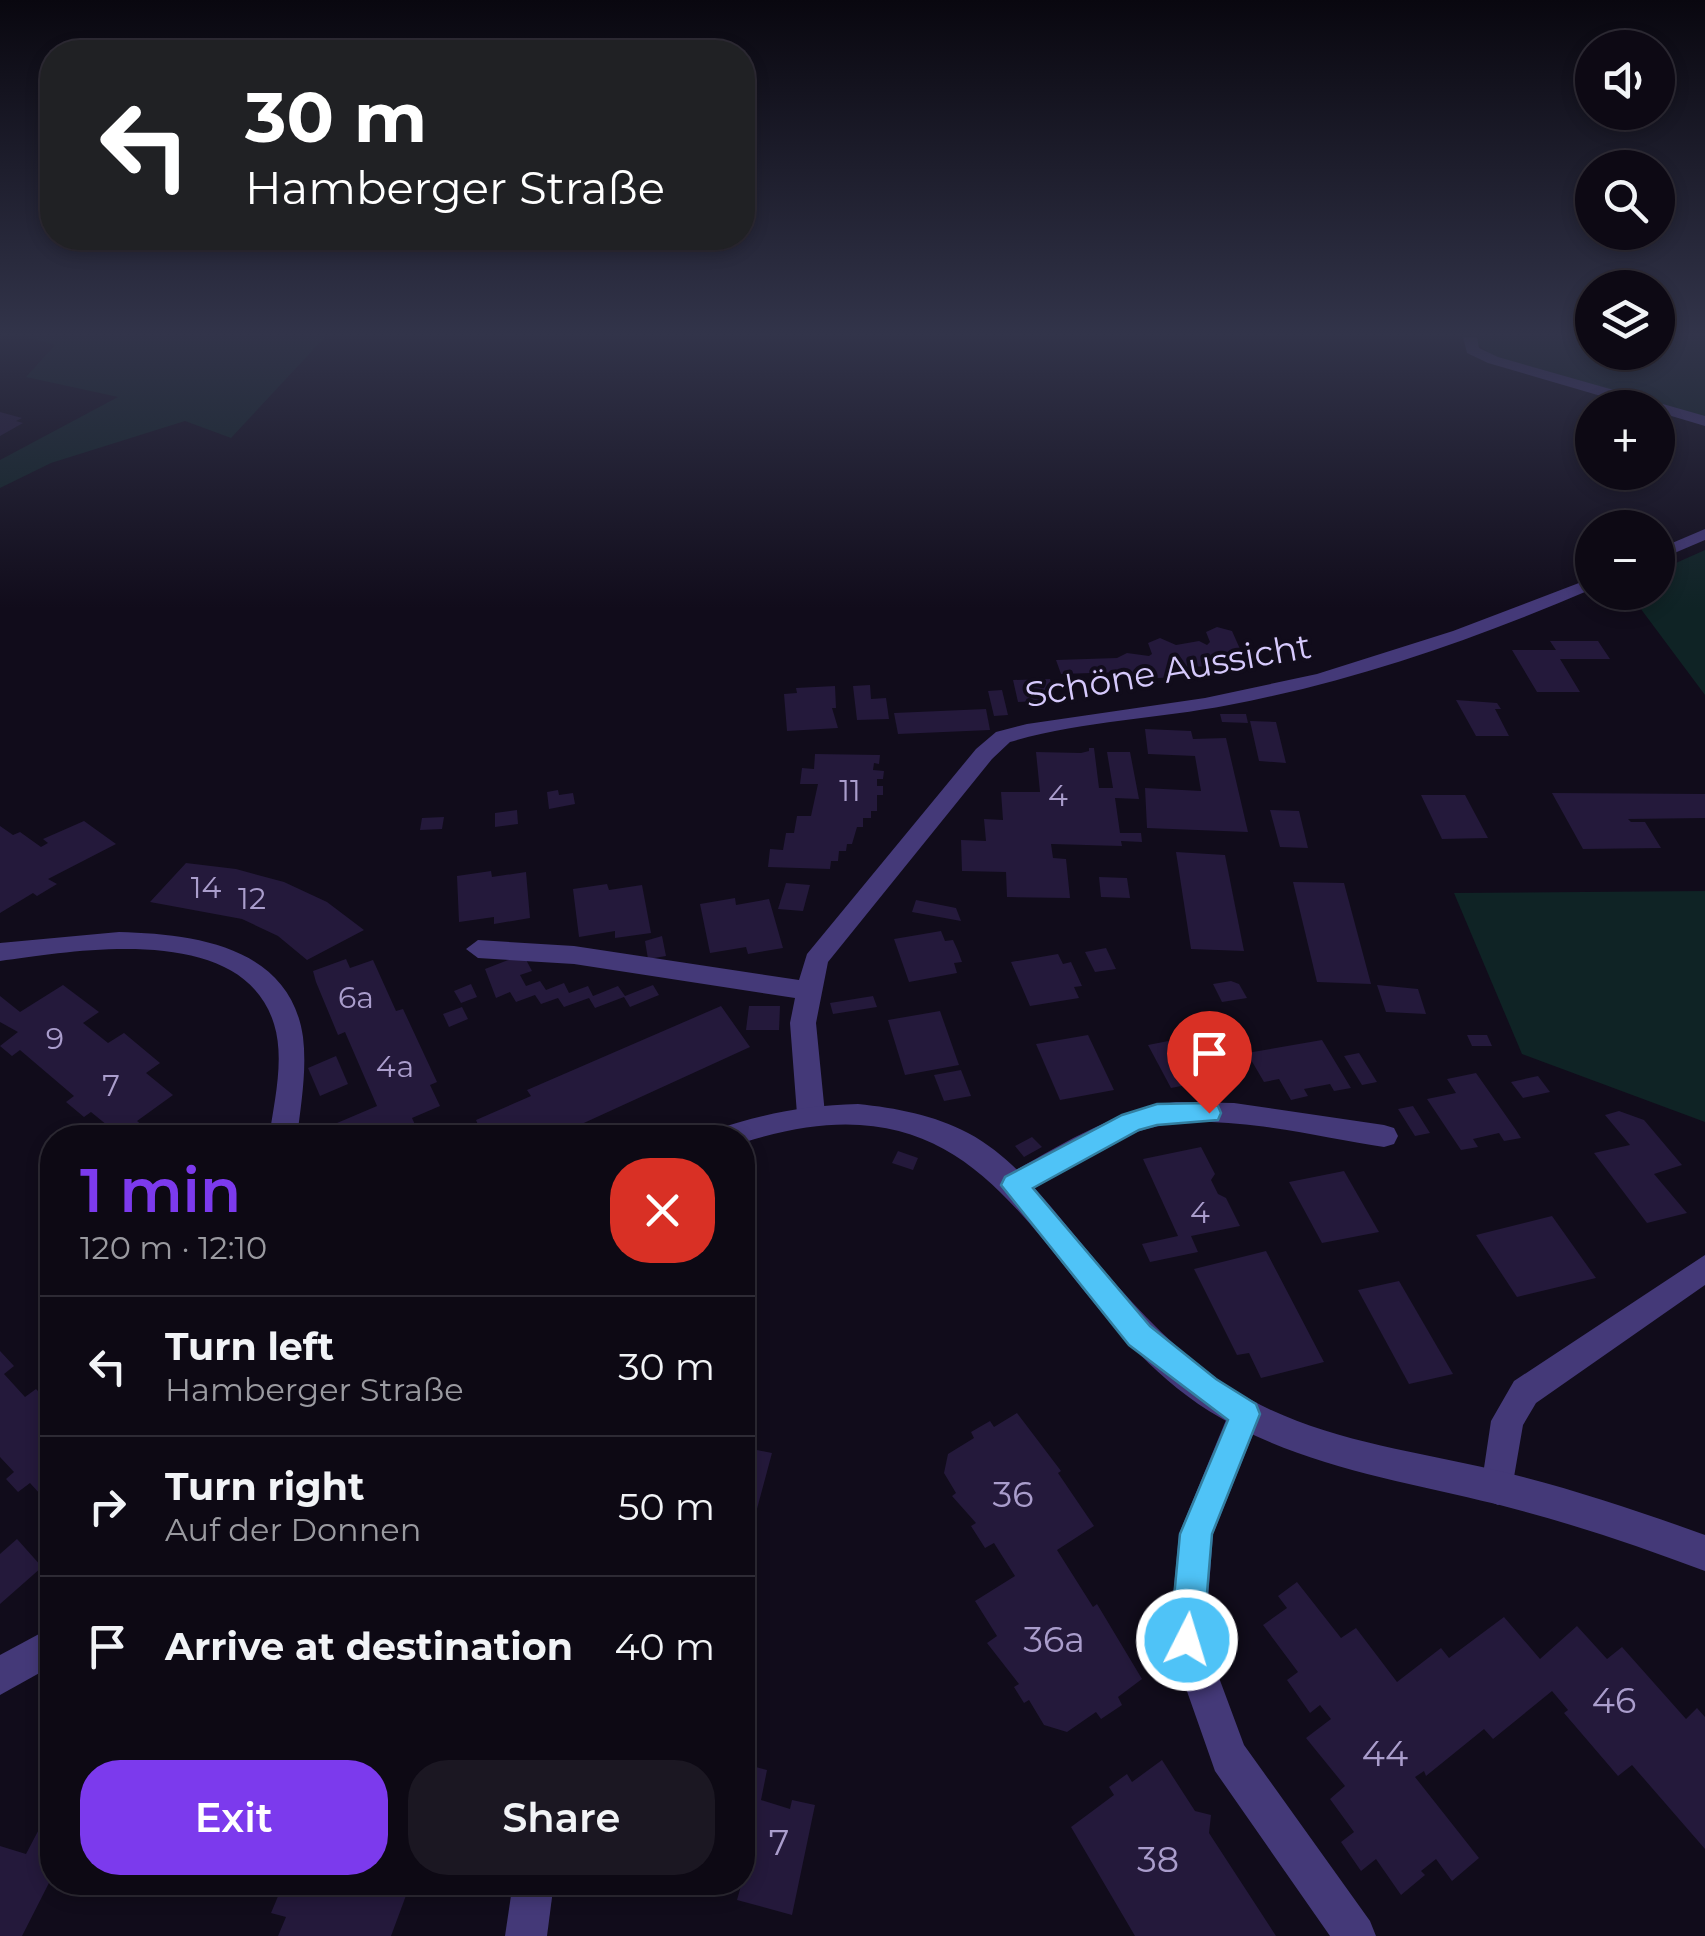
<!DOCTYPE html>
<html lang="en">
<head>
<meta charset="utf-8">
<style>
	body { margin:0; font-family:Montserrat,sans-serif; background:#1b1722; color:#f1f3f6; height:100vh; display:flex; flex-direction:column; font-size:38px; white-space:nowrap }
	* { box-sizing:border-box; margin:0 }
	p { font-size:32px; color:#9a9aa0 }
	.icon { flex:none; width:55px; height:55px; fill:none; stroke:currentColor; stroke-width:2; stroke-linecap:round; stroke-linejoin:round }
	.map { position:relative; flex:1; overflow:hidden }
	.panel { position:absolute; left:40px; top:1125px; width:715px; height:770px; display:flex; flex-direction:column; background:#0d0914; border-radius:40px; box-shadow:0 5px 15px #0003,0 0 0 2px #2d2a34 }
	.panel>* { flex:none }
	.guide { position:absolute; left:40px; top:40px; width:715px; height:210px; border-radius:40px; box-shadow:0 5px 15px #0003,0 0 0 2px #2d2a34; background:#202124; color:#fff; overflow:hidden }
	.fabs { position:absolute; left:1575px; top:30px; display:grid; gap:20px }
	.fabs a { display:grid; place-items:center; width:100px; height:100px; border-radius:50%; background:#0d0914; box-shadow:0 5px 15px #0003,0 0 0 2px #2d2a34; font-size:50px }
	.pin { position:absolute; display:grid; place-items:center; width:85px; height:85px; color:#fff; margin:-102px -42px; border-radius:50% 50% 50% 0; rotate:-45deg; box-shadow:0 0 10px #0007 }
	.pin .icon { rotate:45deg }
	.me { position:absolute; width:110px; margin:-55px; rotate:5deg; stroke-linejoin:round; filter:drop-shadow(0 0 8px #0008) }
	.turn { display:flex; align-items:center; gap:35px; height:210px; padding:0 40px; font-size:45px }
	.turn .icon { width:130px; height:130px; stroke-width:2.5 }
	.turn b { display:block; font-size:70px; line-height:85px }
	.round { display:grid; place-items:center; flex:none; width:105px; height:105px; border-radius:40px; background:#1b1722 }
	.headline { display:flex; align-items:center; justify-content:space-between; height:170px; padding:0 40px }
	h1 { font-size:60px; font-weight:600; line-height:75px; color:#7c3aed }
	.cta { display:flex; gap:20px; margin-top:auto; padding:20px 40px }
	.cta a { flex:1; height:115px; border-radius:40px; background:#7c3aed; color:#fff; font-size:40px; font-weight:600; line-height:115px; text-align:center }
	.cta a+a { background:#1b1722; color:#f1f3f6 }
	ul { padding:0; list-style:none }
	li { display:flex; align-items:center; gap:30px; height:140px; padding:0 40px; border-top:2px solid #2d2a34 }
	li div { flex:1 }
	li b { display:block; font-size:38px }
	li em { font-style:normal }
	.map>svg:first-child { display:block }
	.green { fill:#0f2325 }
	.building { fill:#24193b }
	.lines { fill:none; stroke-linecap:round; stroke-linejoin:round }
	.minor { fill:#443978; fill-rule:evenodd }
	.tertiary { fill:#443978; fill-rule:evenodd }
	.route { fill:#4fc3f7; stroke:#337fa1; stroke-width:2.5 }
	.labels { text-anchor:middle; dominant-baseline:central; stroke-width:8; stroke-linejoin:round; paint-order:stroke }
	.number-label { font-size:30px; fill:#aa9dcc }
	.street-label { font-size:35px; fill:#d6c9fc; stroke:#110c1b }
	.near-number-label { font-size:35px; fill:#aa9dcc }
</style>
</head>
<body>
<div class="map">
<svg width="1705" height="1936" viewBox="0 0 1705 1936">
	<rect width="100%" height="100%" fill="#110c1b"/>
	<!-- green -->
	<g class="green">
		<path d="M27 337H325L231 438 185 421 51 463 0 488V460L118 397 26 377 55 345Z"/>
		<path d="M1478 337H1592V352H1658V337H1705V418L1493 356 1478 344Z"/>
		<path d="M1705 550V695L1629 593 1658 592V571Z"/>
		<path d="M1705 891V1122L1522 1054 1454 893Z"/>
	</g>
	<!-- building -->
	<g class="building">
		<path d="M0 412 22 418 16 421 23 423 0 436Z"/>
		<path d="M1217 627 1232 631 1240 649 1245 651 1243 653 1250 660 1248 665 1185 667 1189 677 1125 679 1122 672 1061 674 1056 660 1117 658 1127 653 1149 656 1152 654 1148 643 1160 638 1176 645 1199 641 1207 645 1210 642 1206 632Z"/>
		<path d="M1550 641H1598L1610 659H1560L1580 692H1537L1512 650H1556Z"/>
		<path d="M1050 679 1056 700 1018 702 1013 680Z"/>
		<path d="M870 685 871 699 886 698 889 719 857 720 853 686Z"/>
		<path d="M835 686 836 708H832L838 728 787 731 784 694 797 693 796 688Z"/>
		<path d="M1002 690 1008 715 994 716 988 691Z"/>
		<path d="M1456 700 1497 703 1501 709H1495L1509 736H1476Z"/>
		<path d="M986 709 990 730 898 734 894 713Z"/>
		<path d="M1220 714H1246L1248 723 1222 722Z"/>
		<path d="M1250 721 1276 722 1286 763 1259 761Z"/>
		<path d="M1145 729 1191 731 1193 739 1226 738 1248 832 1147 828 1145 788 1201 791 1195 756 1148 754Z"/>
		<path d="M1089 748H1094L1099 788H1113L1107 752H1130L1139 799 1115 798 1120 833H1141L1142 842 1121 841 1122 846 1051 844 1053 858 1066 859 1070 898 1007 897 1006 872 962 871 961 840 986 841 984 819 1003 820 1001 792H1040L1036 752 1081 753 1089 751Z"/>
		<path d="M815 754 880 755 879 764 874 763 873 770 884 771 883 779H877V786H883V795H877V811H871V818H863V827H857L852 844H847L846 851H839L838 861H831L830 869 768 867 770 849 783 850 786 833H794L797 816H811L818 784H800L802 768 814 769Z"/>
		<path d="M558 790 559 795 573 793 575 804 549 809 547 792Z"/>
		<path d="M1552 793 1705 794V818L1628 819 1631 822H1645L1661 848 1583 849Z"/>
		<path d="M1421 795H1465L1488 838 1442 839Z"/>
		<path d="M517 810 518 824 495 827V813Z"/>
		<path d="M1270 810 1299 811 1308 848 1280 847Z"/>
		<path d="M444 817 442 829 420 830 422 818Z"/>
		<path d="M84 821 116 844 48 879 57 884 37 896 33 893 0 913V826L13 835 20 832 41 847 48 843 43 839Z"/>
		<path d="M1176 852 1225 855 1244 951 1191 949Z"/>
		<path d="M186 863 236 869 284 882 327 902 364 930 307 960 278 936 242 919 150 902Z"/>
		<path d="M491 871 492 877 526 872 530 918 494 924V917L459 922 457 876Z"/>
		<path d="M1099 877 1127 878 1130 898 1101 897Z"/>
		<path d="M1293 882 1344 883 1371 984 1317 982Z"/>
		<path d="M786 883 810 885 803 911 778 909Z"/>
		<path d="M607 884 609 890 642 885 651 933 615 938V931L579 937 573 889Z"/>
		<path d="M735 898 736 905 769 899 783 948 748 954 746 947 710 953 700 904Z"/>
		<path d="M916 900 956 908 961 921 912 912Z"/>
		<path d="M941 931 945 941 953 940 958 951 962 962 954 963 957 973 909 982 894 939Z"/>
		<path d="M662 936 666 956 648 959 645 941Z"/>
		<path d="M1106 948 1116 969 1095 972 1085 952Z"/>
		<path d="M523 954 532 971 520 975 526 986 540 981 546 990 564 983 569 993 588 986 593 996 618 986 625 996 653 985 659 995 630 1007 624 997 595 1008 589 998 564 1007 558 998 541 1004 535 995 516 1002 510 992 496 998 485 969Z"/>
		<path d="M1058 954 1063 964 1071 962 1082 986 1074 987 1079 998 1030 1006 1011 962Z"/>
		<path d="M346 959 350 968 373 960 396 1011 403 1009 437 1082 430 1085 440 1106 412 1118 421 1138H335L330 1126 377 1106 345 1032 338 1035 316 982 313 971Z"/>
		<path d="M1231 981 1239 984 1247 998 1222 1002 1213 984Z"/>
		<path d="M471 984 477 997 461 1003 454 991Z"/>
		<path d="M63 985 99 1012 83 1023 108 1043 124 1033 160 1063 146 1073 173 1095 137 1121 157 1138H113L118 1134 91 1112 84 1117 66 1102 74 1096 20 1050 12 1056 0 1046 18 1032 0 1022V996L20 1012Z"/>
		<path d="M1377 985 1418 989 1426 1014 1386 1012Z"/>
		<path d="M873 996 877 1007 833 1014 830 1003Z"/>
		<path d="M721 1006 750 1047 551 1138H484L476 1120 531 1096 527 1090Z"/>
		<path d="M749 1006H780L779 1030H746Z"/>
		<path d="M462 1007 468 1019 449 1027 443 1014Z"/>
		<path d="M940 1011 959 1065 905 1075 888 1020Z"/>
		<path d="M1209 1033 1233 1076 1171 1088 1148 1045Z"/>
		<path d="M1088 1035 1114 1090 1060 1100 1036 1044Z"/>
		<path d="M1467 1035H1487L1492 1046H1472Z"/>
		<path d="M1322 1040 1351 1088 1334 1091 1330 1084 1304 1089 1308 1096 1291 1100 1279 1079 1264 1082 1247 1053Z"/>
		<path d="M1359 1053 1377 1082 1362 1085 1344 1056Z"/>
		<path d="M336 1056 348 1084 320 1096 308 1068Z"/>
		<path d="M961 1070 971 1096 944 1101 934 1075Z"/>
		<path d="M1476 1073 1516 1130 1521 1138 1504 1141 1499 1133 1473 1139 1478 1147 1461 1150 1427 1099 1456 1093 1447 1079Z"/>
		<path d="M1538 1076 1550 1092 1523 1098 1511 1082Z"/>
		<path d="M1413 1106 1430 1133 1415 1136 1398 1109Z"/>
		<path d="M1619 1111 1644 1120 1682 1165 1654 1174 1687 1213 1647 1223 1594 1153 1630 1145 1605 1115Z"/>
		<path d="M1032 1137 1042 1147 1024 1157 1015 1146Z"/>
		<path d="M1201 1147 1215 1174 1211 1180 1218 1194 1226 1198 1240 1226 1191 1236 1198 1252 1150 1262 1142 1244 1178 1236 1143 1159Z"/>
		<path d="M898 1151 918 1158 913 1170 892 1163Z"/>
		<path d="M1344 1171 1379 1232 1322 1243 1289 1182Z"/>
		<path d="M1552 1216 1596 1278 1517 1297 1476 1235Z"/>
		<path d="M1266 1251 1324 1362 1261 1378 1249 1353 1237 1355 1194 1269Z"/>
		<path d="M1399 1281 1453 1374 1409 1384 1358 1290Z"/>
		<path d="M0 1351 14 1366 4 1374 25 1397 36 1389 52 1406V1492L49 1488 41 1495 30 1483 18 1492 6 1479 14 1472 0 1457Z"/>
		<path d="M1017 1413 1061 1471 1058 1473 1094 1526 1057 1550 1093 1607 1097 1604 1142 1679 1118 1697 1122 1705 1101 1719 1096 1712 1067 1732 1044 1725 1029 1700 1024 1703 1014 1687 1019 1684 987 1643 997 1636 975 1601 1015 1576 994 1543 985 1548 971 1526 976 1523 952 1496 956 1493 944 1473 948 1454 974 1438 971 1432 990 1421 994 1427Z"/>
		<path d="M752 1449 772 1453 751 1531 742 1529V1454L750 1455Z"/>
		<path d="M17 1539 42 1567 0 1604V1554Z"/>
		<path d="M1297 1582 1341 1638 1356 1628 1397 1682 1441 1648 1449 1658 1504 1617 1540 1659 1577 1626 1607 1659 1622 1647 1686 1719 1697 1708 1705 1717V1849L1632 1765 1618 1776 1564 1713 1568 1710 1552 1691 1493 1739 1484 1729 1426 1776 1424 1771 1415 1777 1479 1858 1452 1881 1436 1859 1421 1871 1425 1875 1401 1895 1376 1859 1361 1871 1341 1842 1354 1832 1330 1799 1345 1786 1306 1738 1331 1719 1320 1705 1310 1713 1287 1680 1298 1672 1263 1625 1287 1608 1278 1596Z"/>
		<path d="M1162 1760 1195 1811 1211 1815 1209 1833 1276 1936H1135L1071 1827 1114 1795 1109 1787 1127 1774 1132 1782Z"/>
		<path d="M745 1764 767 1770 761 1800 790 1809 792 1800 815 1805 792 1915 737 1900 742 1882Z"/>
		<path d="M46 1816 52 1817V1877L22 1936H0V1846L26 1854Z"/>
		<path d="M284 1882H411L391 1936H278L286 1917 271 1913Z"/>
	</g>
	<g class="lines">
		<!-- minor -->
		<g class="minor">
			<path d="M1463 337H1477L1479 348 1498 357 1705 416V426L1658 412V408H1642L1488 363 1467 353Z"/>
			<path d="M1705 529V540L1658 560V549Z"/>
			<path d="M1592 578V589C1475 639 1355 681 1229 705 1157 719 1080 721 1010 742L992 759 828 962 816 1023 825 1114 821 1122 811 1125 801 1122 797 1114 790 1023 795 998 574 964 478 958 466 949 478 940 574 946 799 980 807 954 976 749 996 732 1027 724 1205 698 1317 674 1453 631Z"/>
			<path d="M119 932C194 934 290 946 303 1037 307 1070 301 1104 297 1138H269C274 1102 285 1059 274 1024 243 922 79 950 0 961V943Z"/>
			<path d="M1176 1102 1234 1103 1384 1125 1394 1128 1398 1136 1394 1144 1384 1147C1314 1137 1208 1107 1140 1131 1099 1145 1063 1172 1025 1194L1015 1197 1005 1194 1001 1185 1005 1176C1060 1146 1112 1111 1176 1102Z"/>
			<path d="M1705 1255V1285L1536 1403 1523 1425 1510 1500 1498 1505 1486 1500 1481 1488 1491 1421 1514 1381Z"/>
			<path d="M1245 1398 1257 1403 1261 1414 1213 1534 1205 1640 1244 1745 1370 1921 1376 1936H1330L1215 1771 1169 1640 1179 1534 1233 1403Z"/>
			<path d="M513 1882H554L547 1936H505Z"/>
		</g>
		<!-- tertiary -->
		<g class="tertiary">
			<path d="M858 1104C896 1108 934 1115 968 1133 1015 1158 1047 1203 1081 1243 1125 1296 1170 1348 1228 1386 1306 1438 1405 1449 1495 1470 1566 1487 1636 1510 1705 1535V1571C1636 1545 1567 1522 1496 1504 1398 1480 1296 1465 1209 1411 1033 1299 1011 1056 742 1143V1138H710L714 1130C762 1114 807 1105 858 1104Z"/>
			<path d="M52 1627V1666L0 1695V1655Z"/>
		</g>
	</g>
	<!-- sky -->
	<linearGradient id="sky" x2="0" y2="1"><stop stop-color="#09070f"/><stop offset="0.55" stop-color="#32344a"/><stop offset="1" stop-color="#32344a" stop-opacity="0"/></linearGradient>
	<rect width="1705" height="608" fill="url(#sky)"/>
	<!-- route -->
	<path class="route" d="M1209 1103 1218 1106 1221 1113 1218 1120 1157 1125 1139 1130 1033 1188 1150 1326 1216 1379 1256 1404 1260 1414 1212 1534 1203 1640 1199 1652 1187 1657 1175 1652 1170 1640 1180 1534 1228 1420 1129 1345 1001 1185 1005 1177 1122 1115 1157 1104Z"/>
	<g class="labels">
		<!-- number labels -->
		<g class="number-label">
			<text x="850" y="790">11</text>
			<text x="1058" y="795">4</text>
			<text x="206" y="887">14</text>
			<text x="252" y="898">12</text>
			<text x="356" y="997">6a</text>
			<text x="55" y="1038">9</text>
			<text x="395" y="1066">4a</text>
			<text x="111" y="1085">7</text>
			<text x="1200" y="1212">4</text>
		</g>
		<!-- street labels -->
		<g class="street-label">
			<text transform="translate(1168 670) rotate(-10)">Schöne Aussicht</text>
		</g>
		<!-- near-number labels -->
		<g class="near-number-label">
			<text x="1013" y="1494">36</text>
			<text x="1054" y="1639">36a</text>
			<text x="1614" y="1700">46</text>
			<text x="1385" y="1753">44</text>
			<text x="779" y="1842">7</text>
			<text x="1158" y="1859">38</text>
		</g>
	</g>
</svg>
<div class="fabs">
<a><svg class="icon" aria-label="sound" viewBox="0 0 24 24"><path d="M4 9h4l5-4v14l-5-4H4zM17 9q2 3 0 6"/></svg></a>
<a><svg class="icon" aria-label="search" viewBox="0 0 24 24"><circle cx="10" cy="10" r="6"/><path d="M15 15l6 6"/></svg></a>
<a><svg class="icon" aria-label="layers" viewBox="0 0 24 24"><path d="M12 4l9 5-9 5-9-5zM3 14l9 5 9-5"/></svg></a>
<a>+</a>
<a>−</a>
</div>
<div class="pin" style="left:1209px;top:1113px;background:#d93025"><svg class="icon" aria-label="arrive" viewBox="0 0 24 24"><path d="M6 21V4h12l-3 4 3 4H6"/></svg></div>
<svg class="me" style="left:1187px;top:1640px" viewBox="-20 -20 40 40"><circle r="17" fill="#4fc3f7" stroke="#fff" stroke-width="3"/><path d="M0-11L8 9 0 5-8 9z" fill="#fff"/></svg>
<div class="guide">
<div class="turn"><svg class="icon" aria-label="left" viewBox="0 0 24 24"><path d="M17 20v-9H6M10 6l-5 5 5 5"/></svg><div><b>30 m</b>Hamberger Straße</div></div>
</div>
<section class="panel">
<div class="headline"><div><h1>1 min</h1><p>120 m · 12:10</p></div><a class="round" style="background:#d93025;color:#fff"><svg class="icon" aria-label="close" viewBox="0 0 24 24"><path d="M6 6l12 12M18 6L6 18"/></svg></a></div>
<ul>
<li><svg class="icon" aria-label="left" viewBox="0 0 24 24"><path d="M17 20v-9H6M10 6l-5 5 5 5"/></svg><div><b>Turn left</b><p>Hamberger Straße</p></div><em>30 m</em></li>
<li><svg class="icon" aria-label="right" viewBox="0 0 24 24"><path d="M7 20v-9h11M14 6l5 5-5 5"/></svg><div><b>Turn right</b><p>Auf der Donnen</p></div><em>50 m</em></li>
<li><svg class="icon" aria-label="arrive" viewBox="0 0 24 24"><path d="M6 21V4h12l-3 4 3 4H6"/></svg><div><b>Arrive at destination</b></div><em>40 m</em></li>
</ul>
<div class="cta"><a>Exit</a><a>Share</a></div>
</section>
</div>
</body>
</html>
